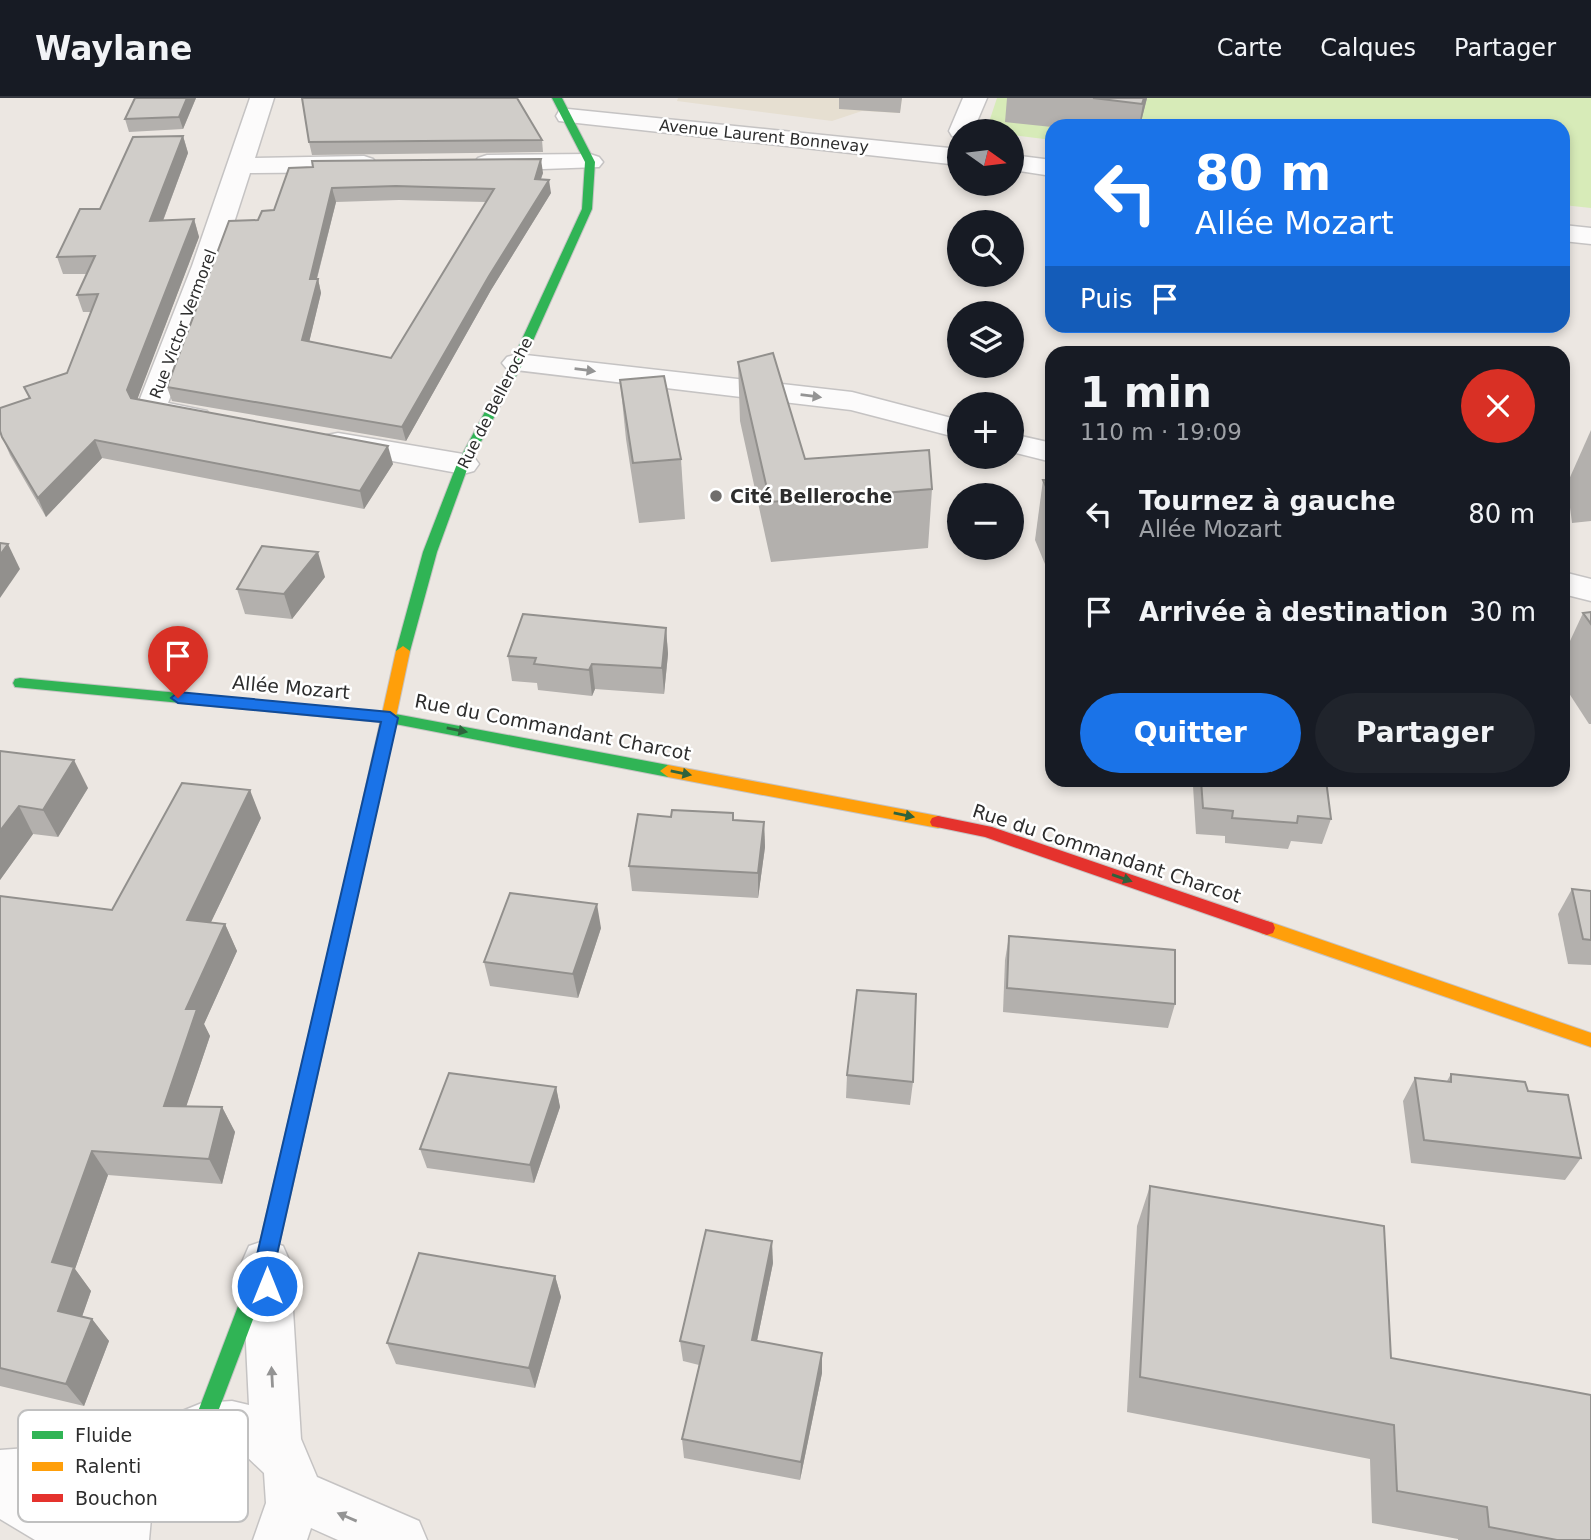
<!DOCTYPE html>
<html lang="fr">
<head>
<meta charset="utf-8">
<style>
	body { margin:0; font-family:"DejaVu Sans",sans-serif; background:#20242c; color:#f1f3f6; height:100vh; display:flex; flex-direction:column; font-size:26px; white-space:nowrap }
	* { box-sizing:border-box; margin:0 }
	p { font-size:23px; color:#9ea1a6 }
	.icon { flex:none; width:38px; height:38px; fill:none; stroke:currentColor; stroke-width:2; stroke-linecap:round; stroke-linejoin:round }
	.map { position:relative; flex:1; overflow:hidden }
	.details { position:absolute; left:1045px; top:248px; width:525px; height:441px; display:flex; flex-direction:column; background:#171b24; border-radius:21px; box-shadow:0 4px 10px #0003 }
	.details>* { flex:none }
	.guide { position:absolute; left:1045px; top:21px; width:525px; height:214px; border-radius:21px; box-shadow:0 4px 10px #0003; background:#1a73e8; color:#fff; overflow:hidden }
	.needle { width:46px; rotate:104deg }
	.tools { position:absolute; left:947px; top:21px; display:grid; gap:14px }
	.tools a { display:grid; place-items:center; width:77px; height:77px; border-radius:50%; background:#171b24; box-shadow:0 4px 10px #0003; font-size:35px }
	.pin { position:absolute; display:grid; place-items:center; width:60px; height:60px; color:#fff; margin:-72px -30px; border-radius:50% 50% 50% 0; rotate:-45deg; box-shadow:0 0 7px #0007 }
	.pin .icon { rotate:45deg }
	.me { position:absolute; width:77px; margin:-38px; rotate:0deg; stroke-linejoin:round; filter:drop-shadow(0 0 5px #0008) }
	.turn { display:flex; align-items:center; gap:24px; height:147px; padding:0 35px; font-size:32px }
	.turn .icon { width:91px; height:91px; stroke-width:2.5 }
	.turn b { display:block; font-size:49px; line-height:60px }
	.then { display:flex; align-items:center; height:66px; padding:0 35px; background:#0003; gap:14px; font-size:26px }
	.round { display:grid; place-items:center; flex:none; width:74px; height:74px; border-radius:37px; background:#20242c }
	.summary { display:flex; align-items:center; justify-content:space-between; height:119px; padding:0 35px }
	h1 { font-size:42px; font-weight:600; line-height:52px }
	.button { display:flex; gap:14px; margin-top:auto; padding:14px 35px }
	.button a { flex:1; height:80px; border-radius:42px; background:#1a73e8; color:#fff; font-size:28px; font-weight:600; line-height:80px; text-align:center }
	.button a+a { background:#20242c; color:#f1f3f6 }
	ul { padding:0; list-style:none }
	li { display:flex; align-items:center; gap:21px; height:98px; padding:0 35px }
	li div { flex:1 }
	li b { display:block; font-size:26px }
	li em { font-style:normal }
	header { display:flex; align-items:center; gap:42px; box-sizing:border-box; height:98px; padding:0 35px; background:#171b24; border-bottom:2px solid #363941 }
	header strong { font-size:33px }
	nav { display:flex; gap:38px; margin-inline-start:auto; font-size:24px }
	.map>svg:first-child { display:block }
	.education { fill:#e6dfd1 }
	.pitch { fill:#d7ebb8 }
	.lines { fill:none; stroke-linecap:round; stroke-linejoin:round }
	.street-casing { stroke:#c5c3c3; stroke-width:3 }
	.fast-casing { stroke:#c5c3c3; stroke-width:2 }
	.slow-casing { stroke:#c5c3c3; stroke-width:2 }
	.jam-casing { stroke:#c5c3c3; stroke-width:2 }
	.street { fill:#fcfbfb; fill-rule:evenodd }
	.fast { fill:#30b455; fill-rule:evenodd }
	.slow { fill:#ff9f0a; fill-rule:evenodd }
	.jam { fill:#e5322d; fill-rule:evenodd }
	.wall { fill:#b3b0ad; fill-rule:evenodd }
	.shaded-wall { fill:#92908d }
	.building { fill:#d0cdc9; stroke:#92908d; stroke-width:2; fill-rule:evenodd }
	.oneway { fill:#949494 }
	.oneway2 { fill:#2e633d }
	.route { fill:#1a73e8; stroke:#114b97; stroke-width:2 }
	.poi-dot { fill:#706e6c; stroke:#fff; stroke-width:2.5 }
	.labels { text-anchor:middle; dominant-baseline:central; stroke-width:5; stroke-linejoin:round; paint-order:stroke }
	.far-street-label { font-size:16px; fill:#2d2d2d; stroke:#fff }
	.poi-label { font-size:19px; font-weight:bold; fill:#2d2d2d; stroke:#fff; text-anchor:start }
	.street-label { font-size:19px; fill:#2d2d2d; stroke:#fff }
	.key { fill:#fff; stroke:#c0c0c0; stroke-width:2 }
	.key-label { font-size:19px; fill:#2d2d2d }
</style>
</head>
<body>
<header>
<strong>Waylane</strong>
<nav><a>Carte</a><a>Calques</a><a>Partager</a></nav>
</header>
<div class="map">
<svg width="1591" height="1442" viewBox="0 0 1591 1442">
	<rect width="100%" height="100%" fill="#ece7e2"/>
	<!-- education -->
	<path class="education" d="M678 0H902L900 15 862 13 832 23 677 3Z"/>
	<!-- pitch -->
	<path class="pitch" d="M997 0H1591V110L1563 107V28H1052V42L1012 37V33H986Z"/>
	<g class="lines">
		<!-- street casing -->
		<g class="street-casing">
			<g id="street">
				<path d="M250 0H274L255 60 364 58 373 61 377 66 373 71 364 74 250 75 220 168 168 305 207 313 211 319 207 325 196 328 140 317 136 311 192 168Z"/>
				<path d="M963 0H987L973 33H959V40L952 38 949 33Z"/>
				<path d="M568 11 959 51V67L559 23 556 18 559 13Z"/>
				<path d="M590 56 599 59 603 64 599 69 487 73 478 70 474 65 478 60 487 57Z"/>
				<path d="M1012 57 1052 62V78L1012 72Z"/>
				<path d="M1563 127 1591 130V146L1563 143Z"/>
				<path d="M517 256 852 294 959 322V340L851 312 507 271 502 265 507 259Z"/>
				<path d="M338 335 463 356 474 359 479 366 474 373 463 376 327 351 323 344 327 337Z"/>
				<path d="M1012 336 1052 345V364L1012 354Z"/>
				<path d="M1563 474 1591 481V503L1563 496Z"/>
				<path d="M266 1142 283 1148 290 1164 301 1341 317 1379 419 1423 427 1442H338L311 1430 307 1442H253L266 1405 264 1375 244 1356 217 1353 203 1356 192 1362 158 1396 152 1409 149 1442H35L0 1421V1352L137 1342 170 1318 202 1305 232 1303 249 1307 242 1164 249 1148ZM103 1396 97 1420 63 1399Z"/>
			</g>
		</g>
		<!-- fast casing -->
		<g class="fast-casing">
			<g id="fast">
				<path d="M552 0H562L595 64 592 111 523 265 469 366 437 454 410 553 403 558 396 553 423 454 457 366 511 265 582 111 585 64Z"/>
				<path d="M20 580 390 615 668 667 676 673 668 679 390 625 15 589 13 585 15 581Z"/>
				<path d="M358 754 364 756 366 760 276 1161 211 1332 208 1339 201 1342 194 1339 191 1332 256 1161 350 760 352 756Z"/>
			</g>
		</g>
		<!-- slow casing -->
		<g class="slow-casing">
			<g id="slow">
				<path d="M403 548 410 553 366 760 364 764H352L350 760 396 553Z"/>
				<path d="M668 667 938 718 944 720 946 724 944 728 938 730 668 679 660 673Z"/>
				<path d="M1267 823 1591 935V949L1261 835 1259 830 1261 825Z"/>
			</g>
		</g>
		<!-- jam casing -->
		<g class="jam-casing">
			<path id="jam" d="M938 718 992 729 1273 825 1275 830 1273 835 1267 837 985 739 932 728 930 724 932 720Z"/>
		</g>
		<!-- street -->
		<use href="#street" class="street"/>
		<!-- fast -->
		<use href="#fast" class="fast"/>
		<!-- slow -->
		<use href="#slow" class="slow"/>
		<!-- jam -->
		<use href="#jam" class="jam"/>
	</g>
	<!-- wall -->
	<g class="wall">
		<path d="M196 0 183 31 129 34 125 21Z"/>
		<path d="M839 0H902L900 15 839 11Z"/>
		<path d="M1007 0H1147L1140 28H1052V29L1005 24Z"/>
		<path d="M183 38 188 55 163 123 194 121 199 139 137 301 393 366 364 411 102 360 46 419 10 357 0 334 29 300 24 289 67 275 91 214H83L77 197 87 176H63L57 159 100 111Z"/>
		<path d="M542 42 543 54 312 57 309 44Z"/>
		<path d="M289 70 543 75 541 81 551 95 491 192 406 343 172 303 167 289 258 122 274 112ZM399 102 486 104 391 260 309 244 321 195 318 181H317L336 104Z"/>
		<path d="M738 264 805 361 932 391 928 450 771 464 740 323Z"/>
		<path d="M620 282 681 361 685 421 639 425 626 341Z"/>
		<path d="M1591 332V423L1572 425 1567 386Z"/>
		<path d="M1043 382H1052V483L1035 442Z"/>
		<path d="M325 479 292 521 245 516 237 491Z"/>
		<path d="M1591 514V626H1589L1563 586V558L1583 515Z"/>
		<path d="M666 530 668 556 664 596 595 591 592 598 538 592 537 585 512 583 508 558Z"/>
		<path d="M0 653 88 690 58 739 33 736 0 782Z"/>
		<path d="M1194 682H1326L1331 721 1322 746 1291 743 1288 751 1225 745V738L1196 736 1193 688Z"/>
		<path d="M671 719 764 724 765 749 758 800 632 793 629 768Z"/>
		<path d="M261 720 211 824 225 826 237 853 204 926 210 938 186 1008 222 1009 235 1034 222 1086 108 1077 75 1171 91 1193 82 1218 92 1221 109 1243 84 1308 0 1288V798L112 812Z"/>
		<path d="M1572 791 1591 793V867L1568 866 1558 816Z"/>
		<path d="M601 830 578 900 490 888 484 864Z"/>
		<path d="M1009 838 1175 906 1168 930 1003 914 1005 862Z"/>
		<path d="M1451 976 1528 993 1581 1060 1565 1082 1411 1065 1403 1003 1415 980 1447 983Z"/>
		<path d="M847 977 913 984 910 1007 846 1000Z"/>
		<path d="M556 989 560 1009 534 1085 427 1070 420 1051Z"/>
		<path d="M1150 1088 1391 1260 1591 1442H1458V1441L1372 1425 1370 1361 1127 1314 1137 1128Z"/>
		<path d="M773 1165 757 1243 822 1255V1275L800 1382 684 1360 682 1341 699 1267 683 1263 680 1243Z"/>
		<path d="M555 1178 561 1199 535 1290 396 1266 387 1245Z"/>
	</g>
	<!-- shaded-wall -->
	<g class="shaded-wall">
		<path d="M187 0H196L183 31 179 19Z"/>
		<path d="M1144 0H1147L1140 28H1139Z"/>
		<path d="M183 38 188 55 156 141 150 123Z"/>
		<path d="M541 61 543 75 536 94 535 81Z"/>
		<path d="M549 82 551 95 491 192 406 343 402 329 489 178Z"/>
		<path d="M332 90 336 104 313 195 310 181Z"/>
		<path d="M194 121 199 139 134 310 127 292Z"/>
		<path d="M318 181 321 195 306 257 302 242Z"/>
		<path d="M95 342 102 360 46 419 38 400Z"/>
		<path d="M388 348 393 366 364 411 360 393Z"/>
		<path d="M8 446 20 471 0 500V457Z"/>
		<path d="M318 454 325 479 292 521 284 496Z"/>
		<path d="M666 530 668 556 664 596 662 570Z"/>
		<path d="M592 566 595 591 592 598 589 572Z"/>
		<path d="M74 662 88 690 58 739 43 712Z"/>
		<path d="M250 692 261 720 199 849 187 822Z"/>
		<path d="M19 708 33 736 0 782V733Z"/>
		<path d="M764 724 765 749 758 800V775Z"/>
		<path d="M597 806 601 830 578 900 573 876Z"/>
		<path d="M225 826 237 853 204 926 210 938 178 1033 164 1008 186 911Z"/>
		<path d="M556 989 560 1009 534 1085 530 1067Z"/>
		<path d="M222 1009 235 1034 222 1086 209 1061Z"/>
		<path d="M92 1053 108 1077 75 1171 91 1193 76 1236 58 1213 52 1164Z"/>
		<path d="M772 1143 773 1165 753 1262 752 1242Z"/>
		<path d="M555 1178 561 1199 535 1290 529 1270Z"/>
		<path d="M92 1221 109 1243 84 1308 66 1286Z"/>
		<path d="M822 1255V1275L800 1382 801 1364Z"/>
	</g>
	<!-- building -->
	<g class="building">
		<path d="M135 0H187L179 19 125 21Z"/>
		<path d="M302 0H517L542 42 309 44Z"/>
		<path d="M1093 0H1144L1142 6Z"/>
		<path d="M183 38 150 123 194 121 127 292 131 300 388 348 360 393 95 342 38 400 2 339 0 333V310L30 300 24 289 67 275 98 196 77 197 95 158 57 159 80 111H100L133 39Z"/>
		<path d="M541 61 535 81 549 82 489 178 402 329 167 289 229 123 258 122 262 113 274 112 289 70 313 69 312 63ZM396 88 494 91 391 260 302 242 318 181H310L332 90Z"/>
		<path d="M773 255 805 361 929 352 932 391 770 404 738 264Z"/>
		<path d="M664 278 681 361 633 365 620 282Z"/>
		<path d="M1043 382H1052V402Z"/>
		<path d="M0 445 8 446 0 457Z"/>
		<path d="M262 448 318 454 284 496 237 491Z"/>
		<path d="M1591 514V526L1583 515Z"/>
		<path d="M523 516 666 530 662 570 592 566 589 572 534 566 536 560 508 558Z"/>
		<path d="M0 653 74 662 43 712 19 708 0 733Z"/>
		<path d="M1201 682H1326L1331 721 1298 718 1297 725 1232 720 1233 713 1203 710Z"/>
		<path d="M182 685 250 692 187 822 225 826 186 911H197L164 1008 222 1009 209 1061 92 1053 52 1164 74 1169 58 1213 92 1221 66 1286 0 1270V798L112 812Z"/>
		<path d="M672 712 733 715V722L764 724 758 775 629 768 638 716 671 719Z"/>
		<path d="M1572 791 1591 793V842L1583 841Z"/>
		<path d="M510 795 597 806 573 876 484 864Z"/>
		<path d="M1009 838 1175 852V906L1007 890Z"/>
		<path d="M857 892 916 896 913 984 847 977Z"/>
		<path d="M449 975 556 989 530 1067 420 1051Z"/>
		<path d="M1451 976 1525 984 1528 993 1568 997 1581 1060 1424 1042 1415 980 1451 984Z"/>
		<path d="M1150 1088 1384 1128 1391 1260 1591 1297V1442H1557L1489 1429 1487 1409 1397 1393 1394 1327 1140 1279Z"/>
		<path d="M706 1132 772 1143 752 1242 822 1255 801 1364 682 1341 704 1248 680 1243Z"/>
		<path d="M419 1155 555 1178 529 1270 387 1245Z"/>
	</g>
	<!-- one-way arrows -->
	<defs><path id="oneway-solid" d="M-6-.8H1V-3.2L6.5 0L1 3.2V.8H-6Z" transform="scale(1.75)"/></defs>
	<g class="oneway">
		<use href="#oneway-solid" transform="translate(585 272) rotate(7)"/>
		<use href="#oneway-solid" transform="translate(811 298) rotate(7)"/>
		<use href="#oneway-solid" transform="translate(272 1279) rotate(-93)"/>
		<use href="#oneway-solid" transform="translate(347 1419) rotate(-157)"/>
	</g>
	<g class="oneway2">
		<use href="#oneway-solid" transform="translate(457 632) rotate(11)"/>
		<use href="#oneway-solid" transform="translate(681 675) rotate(11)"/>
		<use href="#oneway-solid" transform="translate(904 717) rotate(11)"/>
		<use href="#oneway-solid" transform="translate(1122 780) rotate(19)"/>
	</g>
	<!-- route -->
	<path class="route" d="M178 594 390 614 398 620 276 1161 277 1188 274 1194 267 1197 260 1194 256 1161 381 624 178 605 171 600Z"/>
	<!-- markers -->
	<circle class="poi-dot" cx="716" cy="398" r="7"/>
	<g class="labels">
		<!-- far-street labels -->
		<g class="far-street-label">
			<text transform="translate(764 38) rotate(6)">Avenue Laurent Bonnevay</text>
			<text transform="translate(183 226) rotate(-69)">Rue Victor Vermorel</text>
			<text transform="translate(495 305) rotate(-63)">Rue de Belleroche</text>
		</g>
		<!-- poi labels -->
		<g class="poi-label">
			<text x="730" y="398">Cité Belleroche</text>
		</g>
		<!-- street labels -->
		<g class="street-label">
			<text transform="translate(291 589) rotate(5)">Allée Mozart</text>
			<text transform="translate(553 629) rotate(11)">Rue du Commandant Charcot</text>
			<text transform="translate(1107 755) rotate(18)">Rue du Commandant Charcot</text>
		</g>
	</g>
	<!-- legend -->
	<rect x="18" y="1312" width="230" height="112" rx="10" class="key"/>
	<rect x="32" y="1333" width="31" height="8" fill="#30b455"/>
	<rect x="32" y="1364" width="31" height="9" fill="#ff9f0a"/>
	<rect x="32" y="1396" width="31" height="8" fill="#e5322d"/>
	<g class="key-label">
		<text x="75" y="1344">Fluide</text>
		<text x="75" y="1375">Ralenti</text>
		<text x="75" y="1407">Bouchon</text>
	</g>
</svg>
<div class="tools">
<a><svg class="needle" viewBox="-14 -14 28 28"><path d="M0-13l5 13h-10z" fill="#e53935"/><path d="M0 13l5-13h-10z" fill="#9ea1a6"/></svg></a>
<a><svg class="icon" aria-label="search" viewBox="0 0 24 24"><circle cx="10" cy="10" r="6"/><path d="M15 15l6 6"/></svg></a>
<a><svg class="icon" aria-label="layers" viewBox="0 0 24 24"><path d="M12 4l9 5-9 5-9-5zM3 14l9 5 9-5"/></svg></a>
<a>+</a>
<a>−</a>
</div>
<div class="pin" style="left:178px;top:600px;background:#d93025"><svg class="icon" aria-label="arrive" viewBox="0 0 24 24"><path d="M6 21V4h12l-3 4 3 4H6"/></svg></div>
<svg class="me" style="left:267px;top:1188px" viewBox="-20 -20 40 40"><circle r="17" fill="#1a73e8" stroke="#fff" stroke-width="3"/><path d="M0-11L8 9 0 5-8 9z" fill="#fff"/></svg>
<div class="guide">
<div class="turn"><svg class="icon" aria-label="left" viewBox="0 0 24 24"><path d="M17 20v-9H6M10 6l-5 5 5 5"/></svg><div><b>80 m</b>Allée Mozart</div></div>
<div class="then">Puis<svg class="icon" aria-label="arrive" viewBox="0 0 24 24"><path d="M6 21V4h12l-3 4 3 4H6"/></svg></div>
</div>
<section class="details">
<div class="summary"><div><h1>1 min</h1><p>110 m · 19:09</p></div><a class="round" style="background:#d93025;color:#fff"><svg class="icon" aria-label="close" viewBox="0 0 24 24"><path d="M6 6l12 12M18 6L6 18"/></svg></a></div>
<ul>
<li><svg class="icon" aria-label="left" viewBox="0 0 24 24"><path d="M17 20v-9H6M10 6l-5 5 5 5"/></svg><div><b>Tournez à gauche</b><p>Allée Mozart</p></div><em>80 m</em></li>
<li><svg class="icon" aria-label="arrive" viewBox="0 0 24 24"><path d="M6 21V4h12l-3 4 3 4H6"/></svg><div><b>Arrivée à destination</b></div><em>30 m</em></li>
</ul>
<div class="button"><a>Quitter</a><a>Partager</a></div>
</section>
</div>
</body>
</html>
